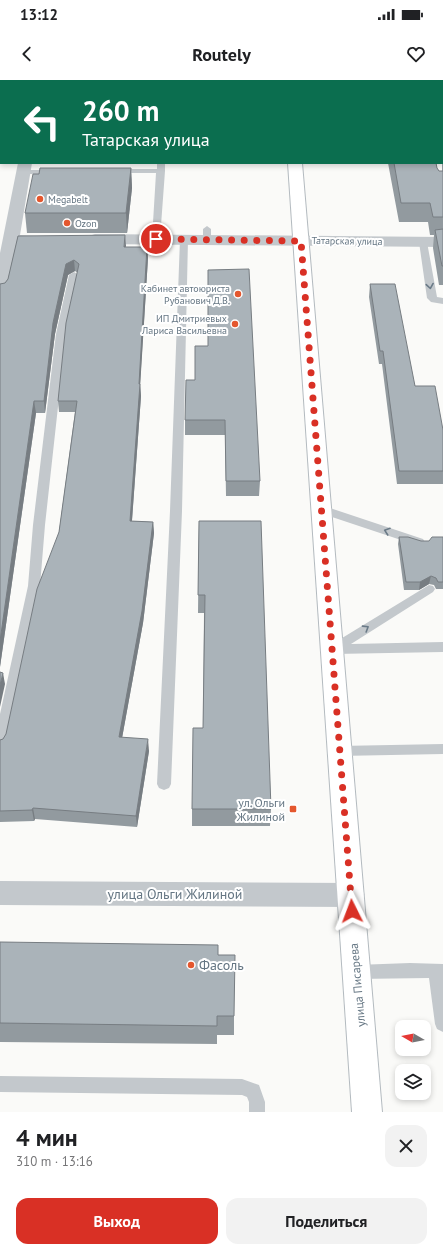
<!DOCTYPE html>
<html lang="ru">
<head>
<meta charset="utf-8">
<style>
	body { margin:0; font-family:"PT Sans",sans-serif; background:#f2f2f2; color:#202124; height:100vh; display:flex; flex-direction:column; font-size:15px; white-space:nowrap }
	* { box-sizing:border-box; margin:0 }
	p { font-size:13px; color:#757577 }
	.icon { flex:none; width:22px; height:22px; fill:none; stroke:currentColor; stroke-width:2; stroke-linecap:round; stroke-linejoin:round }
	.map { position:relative; height:1032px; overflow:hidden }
	.sheet { display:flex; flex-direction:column; background:#fff; flex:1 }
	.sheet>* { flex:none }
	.banner { position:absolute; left:0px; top:0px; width:443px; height:84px; box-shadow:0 2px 6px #0003; background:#0b6e4f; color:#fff; overflow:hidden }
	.needle { width:26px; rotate:279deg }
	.tools { position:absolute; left:395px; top:940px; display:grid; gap:8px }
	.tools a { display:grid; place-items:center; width:36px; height:36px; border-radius:8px; background:#fff; box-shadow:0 2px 6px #0003; font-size:20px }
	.pin { position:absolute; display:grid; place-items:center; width:34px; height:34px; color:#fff; margin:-17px; border:2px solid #fff; border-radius:50%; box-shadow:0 1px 4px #0007 }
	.me { position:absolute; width:44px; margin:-22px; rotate:357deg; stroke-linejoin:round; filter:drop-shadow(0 0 3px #0008) }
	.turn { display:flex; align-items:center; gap:14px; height:84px; padding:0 16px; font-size:18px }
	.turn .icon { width:52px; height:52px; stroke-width:2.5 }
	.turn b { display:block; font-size:28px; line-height:34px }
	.round { display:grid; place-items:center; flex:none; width:42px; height:42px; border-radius:12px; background:#f2f2f2 }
	.headline { display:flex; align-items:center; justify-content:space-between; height:68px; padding:0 16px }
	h1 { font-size:24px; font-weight:600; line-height:30px }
	.action { display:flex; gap:8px; margin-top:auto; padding:8px 16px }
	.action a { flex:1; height:46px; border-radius:12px; background:#d93025; color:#fff; font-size:16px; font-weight:600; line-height:46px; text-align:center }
	.action a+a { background:#f2f2f2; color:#202124 }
	.status { display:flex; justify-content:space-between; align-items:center; height:28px; padding:0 20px; background:#fff; direction:ltr }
	.status svg { height:11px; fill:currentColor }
	header { display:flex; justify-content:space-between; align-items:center; height:52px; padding:0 16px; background:#fff; font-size:18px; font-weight:600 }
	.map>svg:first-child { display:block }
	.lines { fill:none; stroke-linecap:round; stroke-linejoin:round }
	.secondary-casing { stroke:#b3babf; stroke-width:2 }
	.service { fill:#c3c8cc; fill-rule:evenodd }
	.minor { fill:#c3c8cc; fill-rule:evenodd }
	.secondary { fill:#fff; fill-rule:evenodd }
	.wall { fill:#929a9f }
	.shaded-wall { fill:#777d82 }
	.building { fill:#aab3b9; stroke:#777d82 }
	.oneway { stroke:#6a7a87 }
	.route { stroke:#d93025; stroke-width:7; stroke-dasharray:0 12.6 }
	.poi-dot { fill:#e4572e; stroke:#fff; stroke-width:1.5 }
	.labels { text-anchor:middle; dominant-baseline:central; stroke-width:4; stroke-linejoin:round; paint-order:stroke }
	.far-poi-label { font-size:10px; fill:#657683; stroke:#fff; text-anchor:start }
	.far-street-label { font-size:10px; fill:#657683; stroke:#fff }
	.poi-label { font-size:12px; fill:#657683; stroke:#fff; text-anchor:end }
	.street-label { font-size:12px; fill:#657683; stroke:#fff }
	.near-street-label { font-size:14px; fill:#657683; stroke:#fff }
	.near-poi-label { font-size:14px; fill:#657683; stroke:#fff; text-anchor:start }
</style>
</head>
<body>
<div class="status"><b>13:12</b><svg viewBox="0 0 49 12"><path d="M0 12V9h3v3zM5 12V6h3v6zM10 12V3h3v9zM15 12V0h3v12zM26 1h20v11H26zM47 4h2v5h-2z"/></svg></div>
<header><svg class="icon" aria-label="back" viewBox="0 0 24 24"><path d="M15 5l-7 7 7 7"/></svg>Routely<svg class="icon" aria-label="heart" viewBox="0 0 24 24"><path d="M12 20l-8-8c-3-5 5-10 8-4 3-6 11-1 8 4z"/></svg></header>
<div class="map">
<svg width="443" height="1032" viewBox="0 0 443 1032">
	<rect width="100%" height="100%" fill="#fafaf8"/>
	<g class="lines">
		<!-- secondary casing -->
		<g class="secondary-casing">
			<g id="secondary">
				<rect x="281" y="0" width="14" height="1"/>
				<path d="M288 83H302L382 1032H352Z"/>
			</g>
		</g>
		<!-- service -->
		<g class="service">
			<rect x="163" y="0" width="8" height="1"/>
			<rect x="442" y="9" width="1" height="4"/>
			<rect x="0" y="20" width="1" height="4"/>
			<path d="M157 83H165V91L160 159 156 162 152 159 156 93H115L111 91 115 89H157Z"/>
			<path d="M21 90H56L60 92 56 94H24L20 92Z"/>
			<path d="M207 146 211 149V159L207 162 203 159V149Z"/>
			<path d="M184 156 188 159 182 431 171 704 169 708 164 710 159 708 157 704 170 431 180 159Z"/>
			<path d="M423 159 427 162 437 217 443 218V224L431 222 427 218 419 162Z"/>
			<path d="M74 192 79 195 66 254 45 445 40 506 7 665 5 669 0 670V634L28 506 33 445 56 254 69 195Z"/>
			<path d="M321 425 423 459 425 462 423 465 419 466 317 432 315 429 317 426Z"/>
			<path d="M429 505 433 506 435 509 433 512 351 564 443 562V572L334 574 329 572 327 569 329 566Z"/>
			<path d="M443 664V674L339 676 334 675 332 671 334 667 339 666Z"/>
			<path d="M410 883 443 884V952L437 949 435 944 429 898 356 899 351 897 348 892 351 887 356 885Z"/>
			<path d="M0 996 242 999 259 1005 265 1022V1032H249V1022L247 1017 242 1015 0 1012Z"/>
		</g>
		<!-- minor -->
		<g class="minor">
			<rect x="33" y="0" width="14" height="1"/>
			<path d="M18 83H32L20 155 52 157 54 160 52 163 18 165 8 209 6 213 0 214V173Z"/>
			<path d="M95 154 443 157V167L95 164 89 162 87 159 89 156Z"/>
			<path d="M0 801 351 803 361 807 365 815 361 823 351 827 0 825Z"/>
		</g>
		<!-- secondary -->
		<use href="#secondary" class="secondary"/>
	</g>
	<!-- wall -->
	<g class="wall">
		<path d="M0 0H9V1H1V15H0Z"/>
		<rect x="60" y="0" width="80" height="1"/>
		<path d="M442 15H443V205H439L433 168 434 155H430L428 142H399L388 83H436L437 88 439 91H442Z"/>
		<path d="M131 88 132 108 127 153H27L25 133 39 94Z"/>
		<path d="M18 156 126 167H147L148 178 140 304 141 316 132 441 153 442 154 453 143 543 122 658 149 671 137 747 35 739 34 741 0 742V660L3 659 6 654 59 452 75 332H59L58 321 78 193 75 191 68 195 55 254 45 333H36L0 587V204L5 203 8 199Z"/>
		<path d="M370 204 415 306 443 350V404H397L382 284H379L369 217Z"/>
		<path d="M195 266 260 401 259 416H226L225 355H185V340L195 300Z"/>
		<path d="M199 441 271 729 270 746H192V729L203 648 204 533H198Z"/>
		<path d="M399 457 421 461H429L443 457V509H436L434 505 429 504 419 510H404L398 464Z"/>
		<path d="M0 862 218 875 234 936V955H217V964L0 962Z"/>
	</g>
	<!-- shaded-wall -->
	<g class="shaded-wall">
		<path d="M131 88 132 108 127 153 126 133Z"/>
		<path d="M125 155 126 166 124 178V167Z"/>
		<path d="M147 167 148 178 140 308V304L141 316 131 453 130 441Z"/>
		<path d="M74 180 75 191 68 195 55 254 45 333 44 321 53 243 66 184Z"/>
		<path d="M34 321 36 333 0 587V561Z"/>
		<path d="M153 442 154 453 143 543 120 669 119 657Z"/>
		<path d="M431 496 429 504 419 510 420 502Z"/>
		<path d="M3 593 5 604 0 627V605Z"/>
		<path d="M148 659 149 671 137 747 136 736Z"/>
		<path d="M33 728 35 739 34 741 32 730Z"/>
	</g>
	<!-- building -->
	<g class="building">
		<path d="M0 0H4V1H1V4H0Z"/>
		<rect x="378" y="0" width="27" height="1"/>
		<path d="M442 15H443V64L442 63Z"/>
		<path d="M394 83H436L437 88 439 91H443V137H433L430 123H401Z"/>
		<path d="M40 88H131L126 133H25L33 94H39Z"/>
		<path d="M443 149V186H442L435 150Z"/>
		<path d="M125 155 124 167H147L139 304H140L130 441 153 442 142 531 119 657 148 659 136 736 33 728 32 730 0 731V660L3 659 6 654 37 509 59 452 77 321H58L66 243 79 184 74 180 66 184 53 243 44 321H34L0 561V204L5 203 8 199 18 156Z"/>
		<path d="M249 189 260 401H226L225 340H185L186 300H195V266H208V190Z"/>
		<path d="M370 204H395L415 306H435L443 350V391H399L383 271H380Z"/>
		<path d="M199 441H261L271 729H192L193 648H203L205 515H198Z"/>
		<path d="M399 457H408L421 461H429L432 457H443V502H438L436 498 431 496 420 502H406Z"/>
		<path d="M0 592 3 593 0 605Z"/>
		<path d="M0 862 218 865V875H235L234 936H217V946L0 943Z"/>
	</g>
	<!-- one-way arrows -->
	<defs><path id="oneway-chevron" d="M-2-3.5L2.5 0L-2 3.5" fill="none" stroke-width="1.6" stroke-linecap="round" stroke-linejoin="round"/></defs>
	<g class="oneway">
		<use href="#oneway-chevron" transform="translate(430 206) rotate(81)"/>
		<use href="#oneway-chevron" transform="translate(387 451) rotate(-161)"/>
		<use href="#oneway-chevron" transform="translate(366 548) rotate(-32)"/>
	</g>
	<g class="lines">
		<!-- route -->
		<path class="route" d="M156 159 301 161 352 831"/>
	</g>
	<!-- markers -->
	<g class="poi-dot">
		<circle cx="40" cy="119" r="4"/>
		<circle cx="67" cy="143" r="4"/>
		<circle cx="238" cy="214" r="4"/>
		<circle cx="235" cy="244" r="4"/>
		<rect x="289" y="725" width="8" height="8" rx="2"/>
		<circle cx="191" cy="885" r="4"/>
	</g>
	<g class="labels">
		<!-- far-poi labels -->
		<g class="far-poi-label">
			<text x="48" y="119">Megabelt</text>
			<text x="75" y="143">Ozon</text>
			<text x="230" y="208" text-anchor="end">Кабинет автоюриста<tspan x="230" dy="12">Рубанович Д.В.</tspan></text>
			<text x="227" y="238" text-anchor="end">ИП Дмитриевых<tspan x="227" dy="12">Лариса Васильевна</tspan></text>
		</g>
		<!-- far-street labels -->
		<g class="far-street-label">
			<text transform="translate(347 161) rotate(1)">Татарская улица</text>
		</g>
		<!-- poi labels -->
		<g class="poi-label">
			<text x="285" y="722">ул. Ольги<tspan x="285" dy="14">Жилиной</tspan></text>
		</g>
		<!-- street labels -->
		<g class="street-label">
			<text transform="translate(357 905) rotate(-95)">улица Писарева</text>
		</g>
		<!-- near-street labels -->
		<g class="near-street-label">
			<text x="175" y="814">улица Ольги Жилиной</text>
		</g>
		<!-- near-poi labels -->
		<g class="near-poi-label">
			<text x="199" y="885">Фасоль</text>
		</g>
	</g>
</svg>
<div class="tools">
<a><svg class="needle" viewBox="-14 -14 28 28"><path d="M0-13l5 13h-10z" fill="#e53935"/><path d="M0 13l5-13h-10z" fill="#757577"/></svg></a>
<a><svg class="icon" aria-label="layers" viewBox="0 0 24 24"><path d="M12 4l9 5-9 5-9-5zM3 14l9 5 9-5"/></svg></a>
</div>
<div class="pin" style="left:156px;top:159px;background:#d93025"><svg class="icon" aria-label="arrive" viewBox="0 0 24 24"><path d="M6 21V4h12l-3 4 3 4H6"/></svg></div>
<svg class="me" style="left:352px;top:831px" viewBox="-20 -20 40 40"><path d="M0-17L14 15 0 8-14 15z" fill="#d93025" stroke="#fff" stroke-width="4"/></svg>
<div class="banner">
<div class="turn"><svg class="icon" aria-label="left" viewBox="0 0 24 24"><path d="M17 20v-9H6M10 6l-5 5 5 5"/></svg><div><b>260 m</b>Татарская улица</div></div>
</div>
</div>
<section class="sheet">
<div class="headline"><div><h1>4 мин</h1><p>310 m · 13:16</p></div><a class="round"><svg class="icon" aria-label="close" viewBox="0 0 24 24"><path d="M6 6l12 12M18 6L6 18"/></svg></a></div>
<div class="action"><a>Выход</a><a>Поделиться</a></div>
</section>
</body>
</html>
